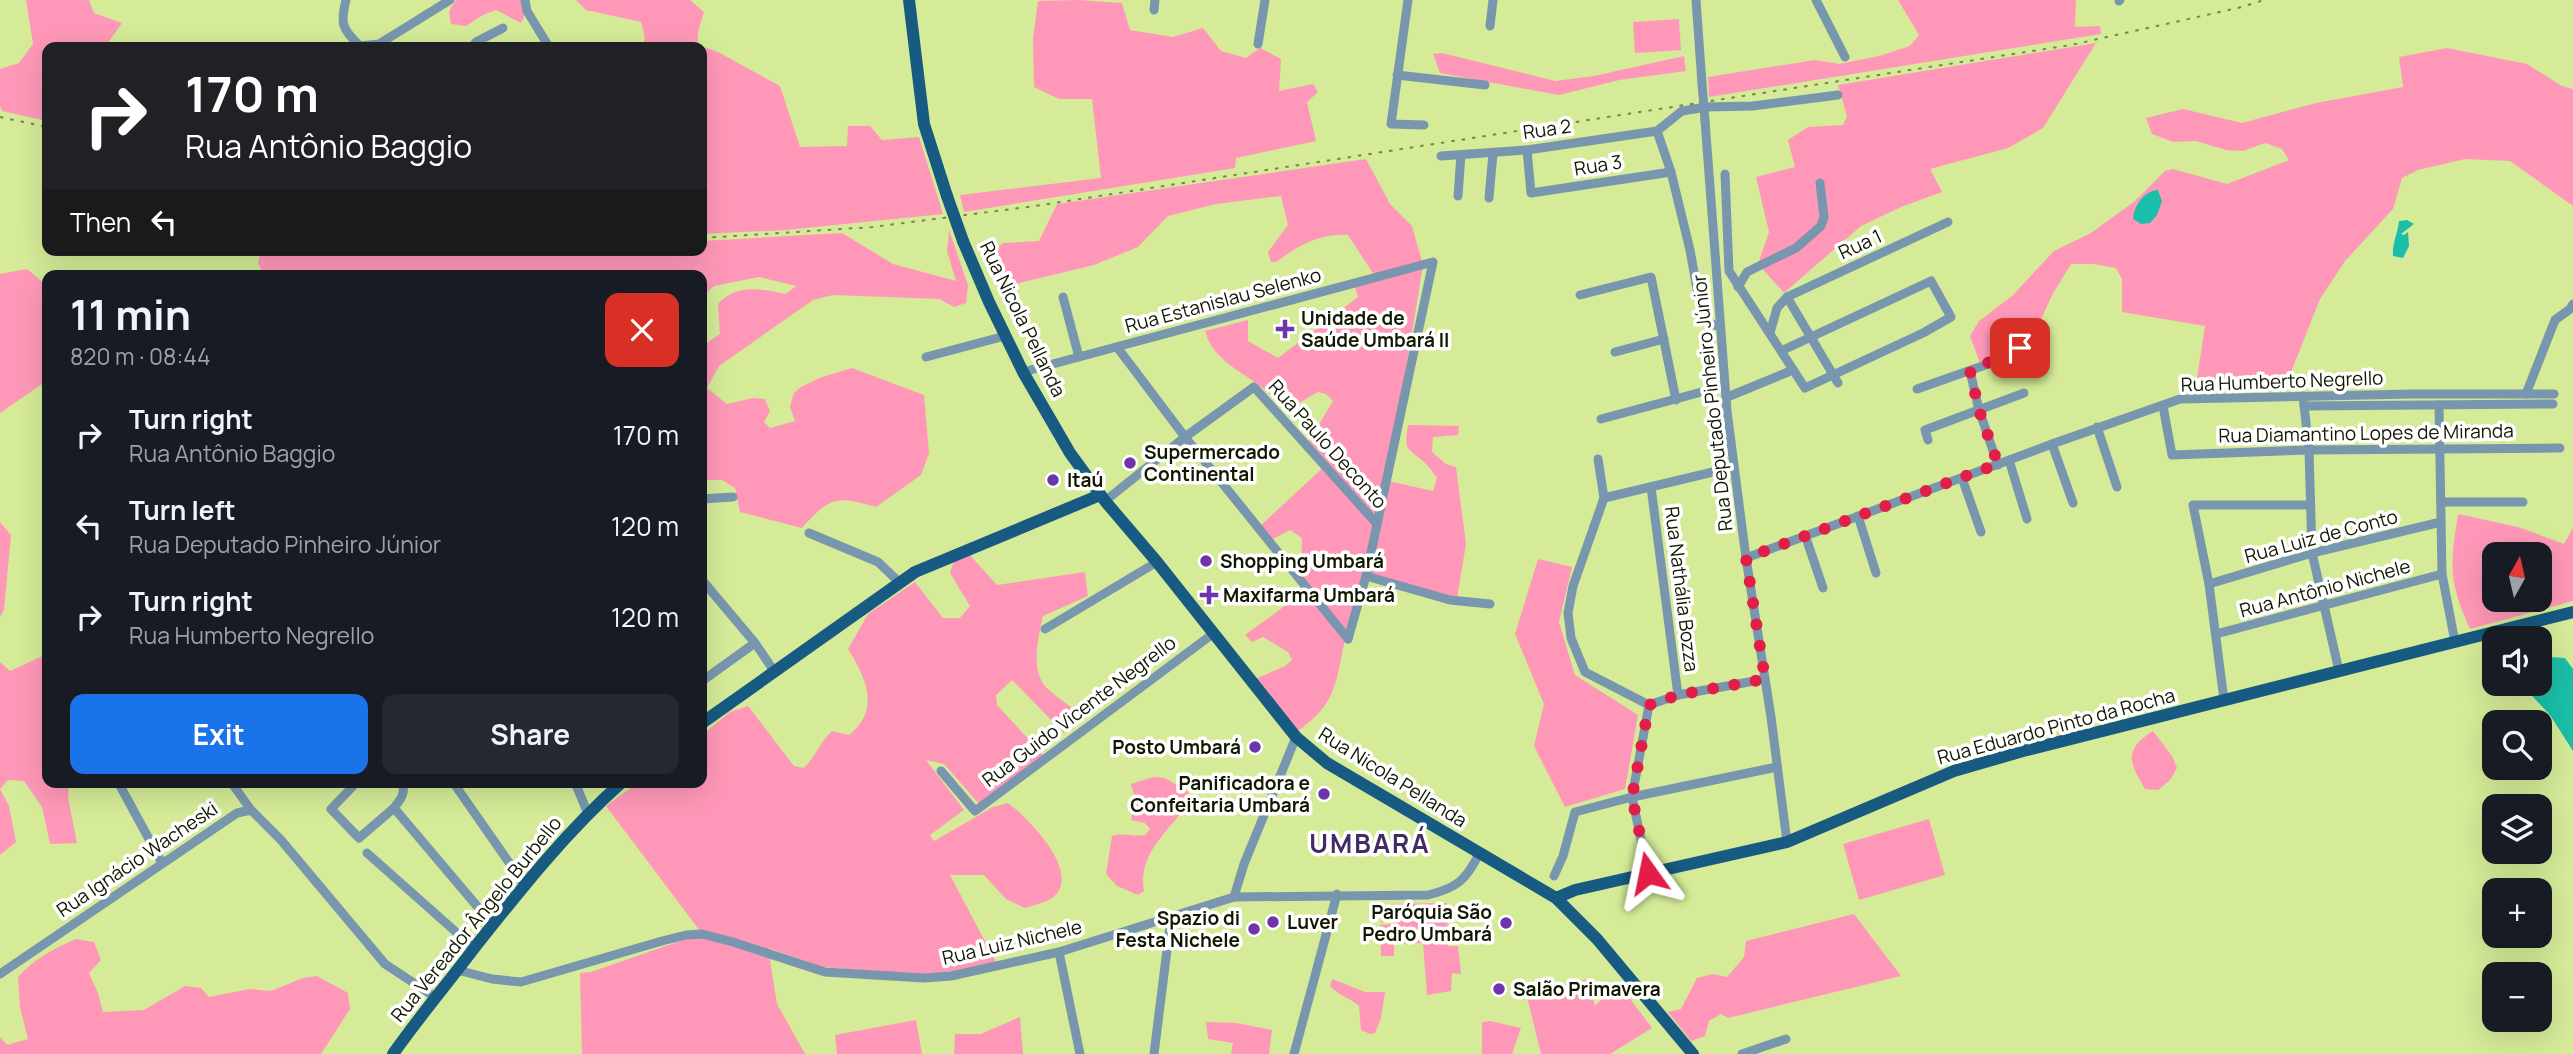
<!DOCTYPE html>
<html lang="en">
<head>
<meta charset="utf-8">
<style>
	body { margin:0; font-family:Manrope,sans-serif; background:#242831; color:#f1f3f6; height:100vh; display:flex; flex-direction:column; font-size:26px; white-space:nowrap }
	* { box-sizing:border-box; margin:0 }
	p { font-size:23px; color:#9ea1a6 }
	.icon { flex:none; width:38px; height:38px; fill:none; stroke:currentColor; stroke-width:2; stroke-linecap:round; stroke-linejoin:round }
	.map { position:relative; flex:1; overflow:hidden }
	.side { position:absolute; left:42px; top:270px; width:665px; height:518px; display:flex; flex-direction:column; background:#171b24; border-radius:14px; box-shadow:0 7px 28px #0002 }
	.side>* { flex:none }
	.banner { position:absolute; left:42px; top:42px; width:665px; height:214px; border-radius:14px; box-shadow:0 7px 28px #0002; background:#202124; color:#fff; overflow:hidden }
	.needle { width:46px; rotate:8deg }
	.buttons { position:absolute; left:2482px; top:542px; display:grid; gap:14px }
	.buttons a { display:grid; place-items:center; width:70px; height:70px; border-radius:14px; background:#171b24; box-shadow:0 7px 28px #0002; font-size:35px }
	.pin { position:absolute; display:grid; place-items:center; width:60px; height:60px; color:#fff; margin:-30px; border-radius:14px; box-shadow:0 4px 10px #0006 }
	.me { position:absolute; width:77px; margin:-38px; rotate:348deg; stroke-linejoin:round; filter:drop-shadow(0 0 5px #0008) }
	.turn { display:flex; align-items:center; gap:24px; height:147px; padding:0 28px; font-size:32px }
	.turn .icon { width:91px; height:91px; stroke-width:2.5 }
	.turn b { display:block; font-size:49px; line-height:60px }
	.then { display:flex; align-items:center; height:66px; padding:0 28px; background:#0003; gap:14px; font-size:26px }
	.round { display:grid; place-items:center; flex:none; width:74px; height:74px; border-radius:14px; background:#242831 }
	.summary { display:flex; align-items:center; justify-content:space-between; height:119px; padding:0 28px }
	h1 { font-size:42px; font-weight:700; line-height:52px }
	.cta { display:flex; gap:14px; margin-top:auto; padding:14px 28px }
	.cta a { flex:1; height:80px; border-radius:14px; background:#1a73e8; color:#fff; font-size:28px; font-weight:700; line-height:80px; text-align:center }
	.cta a+a { background:#242831; color:#f1f3f6 }
	ul { padding:0; list-style:none }
	li { display:flex; align-items:center; gap:21px; height:91px; padding:0 28px }
	li div { flex:1 }
	li b { display:block; font-size:26px }
	li em { font-style:normal }
	.map>svg:first-child { display:block }
	.green { fill:#ff98b8; fill-rule:evenodd }
	.water { fill:#1bbea8 }
	.lines { fill:none; stroke-linecap:round; stroke-linejoin:round }
	.minor { stroke:#7897ae; stroke-width:9 }
	.major { stroke:#175a82; stroke-width:12 }
	.rail { stroke:#77854e; stroke-width:2; stroke-dasharray:3.5 7; stroke-linecap:butt }
	.minor-bridge { stroke:#7897ae; stroke-width:9 }
	.major-bridge { stroke:#175a82; stroke-width:12 }
	.route { stroke:#e11d48; stroke-width:12; stroke-dasharray:0 21.6 }
	.poi-dot { fill:#6c35ac; stroke:#fff; stroke-width:2.5 }
	.labels { text-anchor:middle; dominant-baseline:central; stroke-width:7; stroke-linejoin:round; paint-order:stroke }
	.street-label { font-size:19px; fill:#121800; stroke:#fff }
	.poi-label { font-size:19px; font-weight:bold; fill:#121800; stroke:#fff; text-anchor:start }
	.district-label { font-size:26px; font-weight:bold; letter-spacing:2px; fill:#432b65; stroke:#fff }
</style>
</head>
<body>
<div class="map">
<svg width="2573" height="1054" viewBox="0 0 2573 1054">
	<rect width="100%" height="100%" fill="#d5eb98"/>
	<!-- green -->
	<g class="green">
		<path d="M26 0H89L94 13 122 23 105 47H47V82L41 85 47 97V121L2 111 0 106V69L19 63 33 44Z"/>
		<path d="M456 0H523L524 17 521 23 496 10 483 15 466 26 451 24 449 11Z"/>
		<path d="M576 0H690L704 12 698 32V45L718 52 780 86 800 147 847 146 848 126H870L882 140 919 137 943 214 786 230 702 234V47H642L645 38 641 22 586 10Z"/>
		<path d="M1078 0 1122 3 1130 30 1173 37 1203 28 1221 51 1246 58 1260 48 1281 59 1279 91 1313 84 1318 92 1307 102 1316 141 1236 158 1235 168 964 212 960 195 1101 178 1092 99H1059L1034 87 1033 39 1038 1Z"/>
		<path d="M1898 0H2076L2075 27 2100 26 2101 34 1709 97 1708 77 1815 60 1839 64 1879 56 1910 46 1919 35Z"/>
		<path d="M1679 19 1681 50 1635 53 1633 22Z"/>
		<path d="M2096 43 2043 128 2008 148 1930 169 1942 192 1901 207 1861 226 1784 293 1758 264 1769 232 1756 177 1795 167 1788 140 1808 127 1843 125 1847 116 1838 85Z"/>
		<path d="M2447 48 2527 64 2562 86 2573 89V206L2510 161 2465 159 2418 170 2402 178 2393 209 2345 261 2320 299 2287 382 2195 391 2205 326 2122 312V279L2116 268 2094 264H2071L2052 295 2035 333 2019 344 1980 363 1970 336 1979 321 2012 296 2054 251 2091 233 2135 201 2165 171 2173 169 2227 184 2289 160 2282 149 2265 143 2243 151 2226 150 2196 141 2173 142 2152 134 2146 118 2183 109 2242 123 2316 103 2403 87 2399 57Z"/>
		<path d="M1442 53 1555 81 1594 76 1684 56 1686 71 1619 80 1559 95 1440 73 1433 54Z"/>
		<path d="M1366 159 1390 204 1412 226 1423 265 1388 481 1433 491 1437 478C1433 473 1430 468 1426 464 1409 447 1403 454 1408 425L1459 426 1458 435 1433 437 1432 452 1446 464 1456 467 1466 544 1457 598 1365 575C1359 593 1353 610 1348 628 1335 675 1342 702 1296 732L1255 679 1285 666 1292 660 1288 652 1263 637 1252 642 1245 635 1311 587 1301 575 1302 538 1290 530 1271 540 1260 526 1328 463 1309 441 1333 401 1326 394 1318 392 1285 411C1279 404 1273 397 1266 391 1244 371 1214 363 1205 331L1248 320V341L1278 358 1358 297 1355 287 1376 278 1348 235C1320 233 1299 245 1276 262H1271L1268 252 1288 225 1281 196 1216 204 1168 216 1138 247 1094 265 998 288 986 256 1003 243 1039 241 1057 204Z"/>
		<path d="M949 230 968 285 966 303 954 307 939 299 833 295 813 300 719 366 707 388 727 404 753 398 765 399 770 411 764 422 770 428 795 421 790 407 794 393 801 387 822 377 852 368 924 395 929 453 921 475 876 507C836 495 830 497 802 528L740 512 735 488 722 480H702V346L720 334 718 304C736 283 762 289 786 294L796 286 759 277 714 286 702 297V275H264L258 263 261 250H702V241L842 233 893 264 956 281 947 251Z"/>
		<path d="M27 269 47 286V371L45 382 0 413V274Z"/>
		<path d="M2458 514 2518 527 2564 544 2573 528V601L2470 629C2448 580 2450 566 2458 514ZM2494 555H2539V600H2494Z"/>
		<path d="M0 522 11 535 4 610 0 617Z"/>
		<path d="M967 552 997 585 1085 572 1088 596 1043 616C1039 635 1030 668 1045 686 1052 694 1062 700 1071 707L1070 721 1064 733 1012 680 996 695 997 705 1044 756 980 805 944 764 926 760 964 810 930 835 934 841 993 807 1008 803C1028 818 1084 874 1052 898 1045 903 1033 905 1025 908L1006 899 984 875H950L996 962 954 971 922 975 823 967 768 948 777 1004 805 1054H582L580 973 591 972 680 941 700 931 606 806 639 782H702V735L730 712 748 706 794 766 804 768C816 756 820 742 832 731L849 735C881 709 866 678 848 649L868 614 915 582 943 618H960L970 606 950 573 954 561Z"/>
		<path d="M1538 559 1572 567 1559 622 1575 675 1638 715 1625 789 1565 807 1534 746 1544 704 1515 634Z"/>
		<path d="M47 654V705L45 718 47 731V782H69L68 798 77 843 50 844 42 807 24 781 8 780 0 789 9 806 16 842 0 855V662L10 671Z"/>
		<path d="M2153 731 2172 756 2177 768 2170 780 2158 790 2145 789C2129 762 2123 750 2153 731Z"/>
		<path d="M1153 777 1165 778 1188 792 1190 800C1172 830 1137 851 1144 891L1138 895 1117 886 1106 874 1112 836C1124 832 1133 837 1145 835L1150 829 1145 823 1131 820 1135 798 1131 784Z"/>
		<path d="M1929 819 1945 875 1859 900 1843 844Z"/>
		<path d="M1447 903 1448 946H1458L1461 974 1452 973 1451 991 1427 995 1423 943 1395 944 1394 935V956H1381L1380 925 1394 924V921L1381 922V913H1394L1393 904Z"/>
		<path d="M1854 914 1901 976 1728 1018 1721 1014 1709 1021 1705 1036 1691 1041 1668 1012 1681 1009 1697 978 1713 974 1727 977 1744 957 1746 941Z"/>
		<path d="M76 939 94 942 101 960 89 973 98 993 103 1012 144 1010 185 986 201 988 209 997 250 989 271 991 303 978 317 976 348 993 350 1009 321 1054H0V1037L7 1045 28 1039 20 1007 18 977C34 959 54 948 76 939Z"/>
		<path d="M1332 979 1365 992H1385L1381 1018 1375 1033 1370 1034 1361 1030 1359 1006C1350 998 1338 995 1330 986Z"/>
		<path d="M1589 979 1595 1006 1618 983 1652 1028 1610 1054H1541L1526 993Z"/>
		<path d="M1020 1017 1023 1054H954L955 1034H981Z"/>
		<path d="M916 1020 922 1054H837L835 1035Z"/>
		<path d="M1490 1021 1521 1028 1512 1054H1482V1022Z"/>
		<path d="M1206 1022 1237 1023 1272 1030 1269 1054H1231L1233 1043 1208 1039Z"/>
	</g>
	<!-- water -->
	<g class="water">
		<path d="M2158 190 2162 201 2157 215 2150 223 2141 224 2133 219C2134 205 2144 191 2158 190Z"/>
		<path d="M2407 220 2414 224 2401 234 2404 235 2408 232 2409 246 2403 258 2393 256C2392 243 2398 233 2399 221Z"/>
		<path d="M2550 657 2565 658 2573 669V751L2550 715 2521 684H2539V662Z"/>
	</g>
	<g class="lines">
		<!-- minor -->
		<g class="minor">
			<path d="M346 0C340 24 342 29 360 46L379 44 450 0"/>
			<path d="M525 0 527 11 549 47"/>
			<path d="M1408 0 1391 124 1424 125"/>
			<path d="M1696 0 1702 83"/>
			<path d="M1816 0 1845 57"/>
			<path d="M2119 1 2120 0"/>
			<path d="M1154 10 1155 0"/>
			<path d="M1490 26 1493 0"/>
			<path d="M1258 44 1265 0"/>
			<path d="M472 47 476 42 503 28"/>
			<path d="M1397 75 1485 85"/>
			<path d="M1705 121 1727 411 1746 558 1771 717 1787 842"/>
			<path d="M1657 131 1671 172 1690 250 1702 317 1710 324 1719 326"/>
			<path d="M1527 150 1531 193 1671 172"/>
			<path d="M1441 156 1527 150 1657 131 1682 111 1706 107 1753 106 1838 95"/>
			<path d="M1725 174 1729 271 1805 388 1923 333 1951 317 1931 281 1781 351"/>
			<path d="M1458 196 1461 155"/>
			<path d="M1489 198 1493 153"/>
			<path d="M1738 287 1747 272 1796 248 1821 226 1824 217 1820 183"/>
			<path d="M1580 295 1651 277 1676 400"/>
			<path d="M1063 297 1079 357"/>
			<path d="M1787 297 1838 383"/>
			<path d="M1770 333 1777 308 1787 297 1948 222"/>
			<path d="M1117 347 1185 437 1348 639"/>
			<path d="M1615 352 1664 339"/>
			<path d="M926 357 1005 336"/>
			<path d="M1970 371 1979 410 1998 465"/>
			<path d="M1023 372 1433 262 1366 576 1348 639"/>
			<path d="M1917 389 1991 363 2001 354 2020 348"/>
			<path d="M2526 394 2555 320 2570 309 2573 304"/>
			<path d="M2303 396 2309 450 2312 553 2339 671"/>
			<path d="M1725 398 1793 370"/>
			<path d="M2439 405 2442 574 2455 642"/>
			<path d="M2163 406 2172 455 2309 450 2560 448"/>
			<path d="M2304 406 2553 404"/>
			<path d="M1601 419 1724 386"/>
			<path d="M2097 427 2117 487"/>
			<path d="M1928 440 1925 430 2024 393"/>
			<path d="M2052 444 2073 503"/>
			<path d="M1598 459 1604 498 1573 586 1568 613 1571 638 1585 672 1649 705 1678 695 1765 679"/>
			<path d="M2009 460 2027 519"/>
			<path d="M1962 478 1981 532"/>
			<path d="M1651 487 1678 695"/>
			<path d="M1604 498 1734 467"/>
			<path d="M702 499 733 497"/>
			<path d="M1105 501 1185 437 1254 387 1377 524"/>
			<path d="M2441 502H2523"/>
			<path d="M1858 516 1876 573"/>
			<path d="M809 533 878 562 899 582"/>
			<path d="M1805 535 1823 588"/>
			<path d="M1746 558 2052 444 2180 399 2412 394H2554"/>
			<path d="M1366 576 1450 600 1490 604"/>
			<path d="M702 580 755 643 774 671"/>
			<path d="M2209 584 2312 553 2441 522"/>
			<path d="M1045 629 1157 562"/>
			<path d="M2216 634 2442 574"/>
			<path d="M702 681 755 643"/>
			<path d="M2224 700 2209 584 2193 505H2310"/>
			<path d="M941 771 975 811 1214 633"/>
			<path d="M118 782 162 863"/>
			<path d="M231 782 251 810"/>
			<path d="M357 782 331 809 359 838 394 808 493 925"/>
			<path d="M451 782 455 785 524 884"/>
			<path d="M575 782 588 814"/>
			<path d="M394 808C401 799 406 793 402 782"/>
			<path d="M367 853 474 948"/>
			<path d="M1648 873 1632 797 1649 705"/>
			<path d="M1554 876 1563 856 1575 812 1632 797 1777 767"/>
			<path d="M1234 897 1244 864 1296 737"/>
			<path d="M1059 952 1080 1054"/>
			<path d="M457 970 492 979 521 982 662 941 686 935 702 934 733 942 825 972 924 978 951 976 1059 952 1234 897 1428 895C1457 888 1466 880 1479 854"/>
			<path d="M0 974 237 813 251 810 281 840 385 964 435 997"/>
			<path d="M1154 1054 1171 918"/>
			<path d="M1294 1054 1337 894"/>
			<path d="M1742 1054 1786 1039"/>
		</g>
		<!-- major -->
		<g class="major">
			<path d="M909 0 924 124 947 196"/>
			<path d="M963 241 989 302 1023 372 1070 453 1105 501 1157 562 1296 737 1327 763 1556 898 1597 939 1693 1054"/>
			<path d="M702 723 915 572 1100 495"/>
			<path d="M1556 898 1575 890 1787 842 1954 771 2023 751 2573 612"/>
			<path d="M393 1054C419 1017 448 983 475 947 521 889 566 832 622 782"/>
		</g>
		<!-- rail -->
		<g class="rail">
			<path d="M0 117 47 127"/>
			<path d="M702 238 873 227 1035 206 2071 45 2238 8 2264 0"/>
		</g>
		<!-- minor-bridge -->
		<path class="minor-bridge" d="M1702 83 1705 121"/>
		<!-- major-bridge -->
		<path class="major-bridge" d="M947 196 963 241"/>
	</g>
	<g class="lines">
		<!-- route -->
		<path class="route" d="M1648 873 1632 797 1649 705 1678 695 1765 679 1746 558 1998 464 1979 410 1970 371C1988 364 2002 354 2020 348"/>
	</g>
	<!-- markers -->
	<g class="poi-dot">
		<path d="M1281.5 318.5h7v7h7v7h-7v7h-7v-7h-7v-7h7z"/>
		<circle cx="1130" cy="463" r="7"/>
		<circle cx="1053" cy="480" r="7"/>
		<circle cx="1206" cy="561" r="7"/>
		<path d="M1205.5 584.5h7v7h7v7h-7v7h-7v-7h-7v-7h7z"/>
		<circle cx="1255" cy="747" r="7"/>
		<circle cx="1324" cy="794" r="7"/>
		<circle cx="1273" cy="922" r="7"/>
		<circle cx="1506" cy="923" r="7"/>
		<circle cx="1254" cy="929" r="7"/>
		<circle cx="1499" cy="989" r="7"/>
	</g>
	<g class="labels">
		<!-- street labels -->
		<g class="street-label">
			<text transform="translate(1547 129) rotate(-8)">Rua 2</text>
			<text transform="translate(1598 165) rotate(-9)">Rua 3</text>
			<text transform="translate(1860 244) rotate(-25)">Rua 1</text>
			<text transform="translate(1223 300) rotate(-15)">Rua Estanislau Selenko</text>
			<text transform="translate(1023 319) rotate(64)">Rua Nicola Pellanda</text>
			<text transform="translate(2282 381) rotate(-2)">Rua Humberto Negrello</text>
			<text transform="translate(1712 403) rotate(-96)">Rua Deputado Pinheiro Júnior</text>
			<text transform="translate(2366 433) rotate(-1)">Rua Diamantino Lopes de Miranda</text>
			<text transform="translate(1328 444) rotate(48)">Rua Paulo Deconto</text>
			<text transform="translate(2321 536) rotate(-15)">Rua Luiz de Conto</text>
			<text transform="translate(2325 588) rotate(-15)">Rua Antônio Nichele</text>
			<text transform="translate(1682 589) rotate(83)">Rua Nathália Bozza</text>
			<text transform="translate(1079 711) rotate(-37)">Rua Guido Vicente Negrello</text>
			<text transform="translate(2056 726) rotate(-15)">Rua Eduardo Pinto da Rocha</text>
			<text transform="translate(1393 777) rotate(32)">Rua Nicola Pellanda</text>
			<text transform="translate(137 859) rotate(-34)">Rua Ignácio Wacheski</text>
			<text transform="translate(476 919) rotate(-51)">Rua Vereador Ângelo Burbello</text>
			<text transform="translate(1012 942) rotate(-13)">Rua Luiz Nichele</text>
		</g>
		<!-- poi labels -->
		<g class="poi-label">
			<text x="1301" y="318">Unidade de<tspan x="1301" dy="22">Saúde Umbará II</tspan></text>
			<text x="1144" y="452">Supermercado<tspan x="1144" dy="22">Continental</tspan></text>
			<text x="1067" y="480">Itaú</text>
			<text x="1220" y="561">Shopping Umbará</text>
			<text x="1223" y="595">Maxifarma Umbará</text>
			<text x="1241" y="747" text-anchor="end">Posto Umbará</text>
			<text x="1310" y="783" text-anchor="end">Panificadora e<tspan x="1310" dy="22">Confeitaria Umbará</tspan></text>
			<text x="1492" y="912" text-anchor="end">Paróquia São<tspan x="1492" dy="22">Pedro Umbará</tspan></text>
			<text x="1240" y="918" text-anchor="end">Spazio di<tspan x="1240" dy="22">Festa Nichele</tspan></text>
			<text x="1287" y="922">Luver</text>
			<text x="1513" y="989">Salão Primavera</text>
		</g>
		<!-- district labels -->
		<g class="district-label">
			<text x="1370" y="843">UMBARÁ</text>
		</g>
	</g>
</svg>
<div class="buttons">
<a><svg class="needle" viewBox="-14 -14 28 28"><path d="M0-13l5 13h-10z" fill="#e53935"/><path d="M0 13l5-13h-10z" fill="#9ea1a6"/></svg></a>
<a><svg class="icon" aria-label="sound" viewBox="0 0 24 24"><path d="M4 9h4l5-4v14l-5-4H4zM17 9q2 3 0 6"/></svg></a>
<a><svg class="icon" aria-label="search" viewBox="0 0 24 24"><circle cx="10" cy="10" r="6"/><path d="M15 15l6 6"/></svg></a>
<a><svg class="icon" aria-label="layers" viewBox="0 0 24 24"><path d="M12 4l9 5-9 5-9-5zM3 14l9 5 9-5"/></svg></a>
<a>+</a>
<a>−</a>
</div>
<div class="pin" style="left:2020px;top:348px;background:#d93025"><svg class="icon" aria-label="arrive" viewBox="0 0 24 24"><path d="M6 21V4h12l-3 4 3 4H6"/></svg></div>
<svg class="me" style="left:1648px;top:873px" viewBox="-20 -20 40 40"><path d="M0-17L14 15 0 8-14 15z" fill="#e11d48" stroke="#fff" stroke-width="4"/></svg>
<div class="banner">
<div class="turn"><svg class="icon" aria-label="right" viewBox="0 0 24 24"><path d="M7 20v-9h11M14 6l5 5-5 5"/></svg><div><b>170 m</b>Rua Antônio Baggio</div></div>
<div class="then">Then<svg class="icon" aria-label="left" viewBox="0 0 24 24"><path d="M17 20v-9H6M10 6l-5 5 5 5"/></svg></div>
</div>
<section class="side">
<div class="summary"><div><h1>11 min</h1><p>820 m · 08:44</p></div><a class="round" style="background:#d93025;color:#fff"><svg class="icon" aria-label="close" viewBox="0 0 24 24"><path d="M6 6l12 12M18 6L6 18"/></svg></a></div>
<ul>
<li><svg class="icon" aria-label="right" viewBox="0 0 24 24"><path d="M7 20v-9h11M14 6l5 5-5 5"/></svg><div><b>Turn right</b><p>Rua Antônio Baggio</p></div><em>170 m</em></li>
<li><svg class="icon" aria-label="left" viewBox="0 0 24 24"><path d="M17 20v-9H6M10 6l-5 5 5 5"/></svg><div><b>Turn left</b><p>Rua Deputado Pinheiro Júnior</p></div><em>120 m</em></li>
<li><svg class="icon" aria-label="right" viewBox="0 0 24 24"><path d="M7 20v-9h11M14 6l5 5-5 5"/></svg><div><b>Turn right</b><p>Rua Humberto Negrello</p></div><em>120 m</em></li>
</ul>
<div class="cta"><a>Exit</a><a>Share</a></div>
</section>
</div>
</body>
</html>
